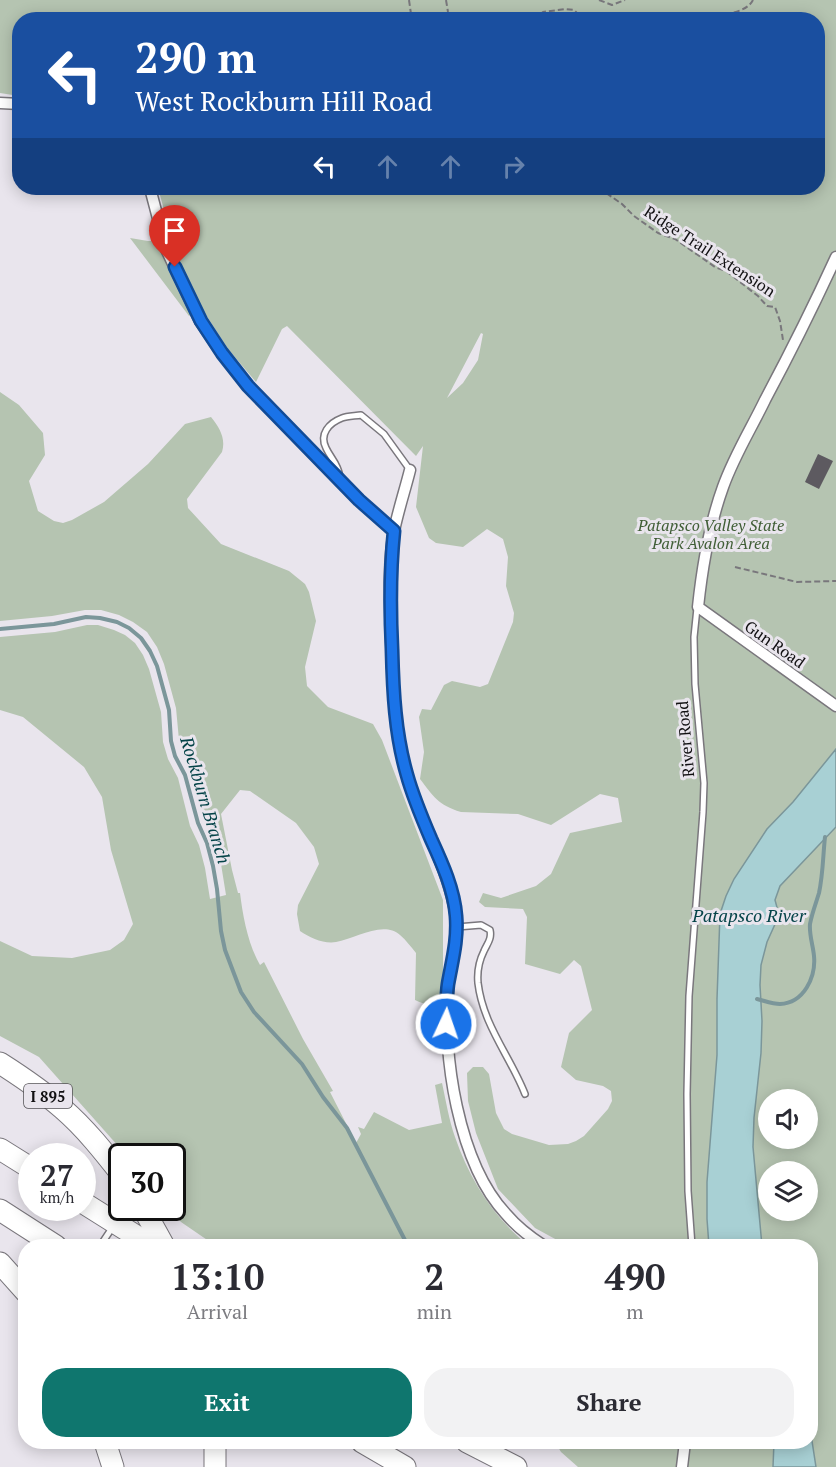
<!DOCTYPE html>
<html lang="en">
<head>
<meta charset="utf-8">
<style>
	body { margin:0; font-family:"PT Serif",serif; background:#f2f2f3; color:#2b2b33; height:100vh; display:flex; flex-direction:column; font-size:22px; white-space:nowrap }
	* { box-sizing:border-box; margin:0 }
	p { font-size:20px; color:#7c7c81 }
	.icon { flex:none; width:33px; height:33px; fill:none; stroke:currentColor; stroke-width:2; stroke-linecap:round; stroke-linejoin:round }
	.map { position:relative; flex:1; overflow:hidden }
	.panel { position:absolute; left:18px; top:1239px; width:800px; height:210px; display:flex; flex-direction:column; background:#fff; border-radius:24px; box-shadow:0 3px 15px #0003 }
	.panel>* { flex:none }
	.guide { position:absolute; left:12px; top:12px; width:813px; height:183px; border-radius:24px; box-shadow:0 3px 15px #0003; background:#1a4fa0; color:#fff; overflow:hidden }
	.controls { position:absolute; left:758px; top:1089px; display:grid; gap:12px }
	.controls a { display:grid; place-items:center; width:60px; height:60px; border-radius:50%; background:#fff; box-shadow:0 3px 15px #0003; font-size:30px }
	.speed { position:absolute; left:18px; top:1143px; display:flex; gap:12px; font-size:30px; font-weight:700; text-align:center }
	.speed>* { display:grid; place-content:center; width:78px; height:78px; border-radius:50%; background:#fff; box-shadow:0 3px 15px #0003; line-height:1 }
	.speed small { font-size:15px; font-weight:400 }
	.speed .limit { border:3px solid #111; border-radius:9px; background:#fff; color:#111 }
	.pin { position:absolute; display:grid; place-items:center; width:51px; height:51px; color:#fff; margin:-62px -26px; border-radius:50% 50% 50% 0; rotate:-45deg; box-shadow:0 0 6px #0007 }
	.pin .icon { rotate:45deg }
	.me { position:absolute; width:66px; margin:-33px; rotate:3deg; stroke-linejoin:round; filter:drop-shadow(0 0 4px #0008) }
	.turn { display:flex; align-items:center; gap:21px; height:126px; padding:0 24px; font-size:27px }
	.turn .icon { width:78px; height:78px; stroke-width:2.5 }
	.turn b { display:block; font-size:42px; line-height:51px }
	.lanes { display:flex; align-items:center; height:57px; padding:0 24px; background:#0003; justify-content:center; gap:30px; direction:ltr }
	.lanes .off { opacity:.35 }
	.eta { display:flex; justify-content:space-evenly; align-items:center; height:102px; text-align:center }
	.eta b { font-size:36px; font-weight:700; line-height:42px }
	.cta { display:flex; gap:12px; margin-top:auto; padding:12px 24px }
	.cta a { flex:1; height:69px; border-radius:24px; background:#0f766e; color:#fff; font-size:24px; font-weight:700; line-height:69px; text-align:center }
	.cta a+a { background:#f2f2f3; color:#2b2b33 }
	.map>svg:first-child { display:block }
	.green { fill:#b5c4b1; fill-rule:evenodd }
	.water { fill:#a8d0d4; stroke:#7b969a; stroke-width:1.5 }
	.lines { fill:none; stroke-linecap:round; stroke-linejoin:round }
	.stream { stroke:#7b969a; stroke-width:4 }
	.building { fill:#5d5a60 }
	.lane-casing { stroke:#7a777d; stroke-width:8 }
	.street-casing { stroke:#7a777d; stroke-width:13 }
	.highway-casing { stroke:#7a777d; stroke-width:23 }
	.path { stroke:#79777c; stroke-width:2; stroke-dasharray:6 3; stroke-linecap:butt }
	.lane { stroke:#fff; stroke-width:5 }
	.street { stroke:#fff; stroke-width:10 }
	.highway { stroke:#fff; stroke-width:21 }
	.route-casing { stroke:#114b97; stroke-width:15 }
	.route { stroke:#1a73e8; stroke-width:10 }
	.labels { text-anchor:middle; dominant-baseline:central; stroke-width:6; stroke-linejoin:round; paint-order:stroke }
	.shield { fill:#e9e5ed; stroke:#525054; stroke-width:1.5 }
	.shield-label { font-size:15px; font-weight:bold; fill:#111012 }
	.street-label { font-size:16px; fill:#111012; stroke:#e9e5ed }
	.park-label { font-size:16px; font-style:italic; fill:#405e36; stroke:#e9e5ed }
	.water-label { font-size:18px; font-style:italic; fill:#044348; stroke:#e9e5ed }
</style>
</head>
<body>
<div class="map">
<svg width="836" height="1467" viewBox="0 0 836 1467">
	<rect width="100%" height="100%" fill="#e9e5ed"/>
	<!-- green -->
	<g class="green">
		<path d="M0 0H836V1467H578L561 1452 555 1442H810V1246H568L535 1228 498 1189 476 1133 468 1101 467 1073 473 1067H483L489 1074 496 1113 504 1129 512 1134 549 1145 568 1144 576 1141 584 1136 608 1109 612 1101 611 1091 603 1086 576 1080 561 1067 569 1033 592 1010 581 966 574 960 560 974 525 964 527 917 523 909 485 907 479 902 483 893 501 898 536 886 551 874 570 833 622 822 618 798 600 794 551 825 518 814 461 812C438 805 433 796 420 779L424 752 419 717 422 709 431 710 444 685 452 681 480 687 488 684 513 622 514 613 506 586 508 557 503 539 487 529 463 547 436 543 429 538 416 507 423 446 416 456 287 326 282 329 256 382 228 349 202 309 189 316 130 238 148 241H169L166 217 158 188H818V20H20L19 96 0 93ZM481 333 483 334 478 360 463 383 447 398ZM768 1100H807V1138H768ZM768 1172H807V1210H768Z"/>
		<path d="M0 392 19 405 43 433 45 455 29 481 38 511 54 521 63 523 72 520 104 502 148 464 185 424 211 417C220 428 226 439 222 452L187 499 188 508 221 544 289 571 305 584 309 592 316 621 305 667 307 686 328 707 373 724 382 740 443 900V988C437 1004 431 1008 415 1000L416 953C411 947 406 940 400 935 383 920 355 939 336 942 324 944 310 938 300 931L297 914 298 905 319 864 314 847 296 823 250 791 240 790 221 814 232 870 238 893H240C243 917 248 944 260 965L264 962 303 1039 333 1091 330 1092 356 1143 361 1134 358 1127 364 1129 374 1112 409 1130 442 1123 435 1085 442 1083C446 1101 449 1120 455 1137 470 1180 493 1217 529 1246H216L181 1222 169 1208H172V1156H127L39 1057 0 1036V941L32 956 72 958 110 950 124 940 133 924 111 850 102 797 84 767 23 717 0 710V637L55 632 87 625H98L114 630 125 635 135 643 143 655 149 669 161 712 163 742 168 759 178 778 190 826 199 845 205 868 210 899 226 895 221 864 214 840 205 821 192 772 182 753 179 740 176 708 164 664 157 647 147 632 133 622 119 615 101 610H85L52 616 0 621Z"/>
	</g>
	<!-- water -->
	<g class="water">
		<path d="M836 749V827L780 886 775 900 778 911 776 922 767 942 761 965 760 985 762 1021 761 1053 754 1118 753 1147 762 1246H709L707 1219V1182L717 1055V999L720 914 726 896 734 879 767 829 793 802Z"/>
		<path d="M810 1428 816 1467H773L774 1442H810Z"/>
	</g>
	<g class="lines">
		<!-- stream -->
		<g class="stream">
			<path d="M0 629 54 624 86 617 100 618 117 622 129 628 141 638 150 651 157 666 169 710 171 741 175 756 185 775 198 823 207 843 213 866 217 889 221 931 225 950 241 992 254 1012 302 1064 323 1097 347 1128 408 1246"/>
			<path d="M757 999C765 1001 773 1004 780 1004 804 1003 816 977 814 956 813 945 809 935 810 924 812 913 816 903 819 893 823 875 823 855 825 837"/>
		</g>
	</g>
	<!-- building -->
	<path class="building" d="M818 454 833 461 819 489 805 482Z"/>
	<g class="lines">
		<!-- lane casing -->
		<g class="lane-casing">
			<g id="lane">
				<path d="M340 477C338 463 331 459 326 448 319 434 329 423 342 418 347 416 355 416 361 415L384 434 410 470"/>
				<path d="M457 927 481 925 490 930C492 939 487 944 484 951 479 961 477 972 478 983 483 1025 510 1056 525 1094"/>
				<path d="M100 1246 112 1228"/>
				<path d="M692 1246 688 1191 687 1094 689 996 703 812 704 783 695 684 694 637 697 608"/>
			</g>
		</g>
		<!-- street casing -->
		<g class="street-casing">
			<g id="street">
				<path d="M0 103 20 104"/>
				<path d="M150 188 166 249 200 321 222 353 248 386 359 500 394 531"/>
				<path d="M836 257C814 305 790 353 765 400 751 429 734 456 723 487 710 523 702 569 698 607L836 706"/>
				<path d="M410 470C405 490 398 511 394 531 388 565 390 601 391 635 393 682 394 729 407 775 420 821 446 863 455 911 461 937 450 961 448 987 442 1054 458 1163 506 1214 517 1227 530 1237 544 1246"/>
				<path d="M682 1467 685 1442"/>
			</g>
		</g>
		<!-- highway casing -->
		<g class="highway-casing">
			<g id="highway">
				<path d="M0 1063C22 1077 44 1092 63 1109 85 1128 104 1152 122 1175"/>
				<path d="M0 1149 32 1169"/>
				<path d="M82 1202 152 1246"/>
				<path d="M143 1208 164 1246"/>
				<path d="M0 1210 56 1246"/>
				<path d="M0 1263 26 1292"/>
				<path d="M105 1442 113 1467"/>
				<path d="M215 1442V1467"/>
				<path d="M362 1442 405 1467"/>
				<path d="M467 1442 516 1467"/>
			</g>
		</g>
		<!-- path -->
		<g class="path">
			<path d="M409 0 411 14 414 20"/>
			<path d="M446 0 448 12 451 20"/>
			<path d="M599 0 612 5 625 0"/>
			<path d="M534 20 543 12 565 9 574 10 584 20"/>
			<path d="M708 20C722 12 745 15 753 0"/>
			<path d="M599 188 622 204 634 216 658 233 675 239 715 267 726 271 758 296 767 306 775 307 780 321 783 340"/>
			<path d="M735 567 797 582 836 581"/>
		</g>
		<!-- lane -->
		<use href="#lane" class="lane"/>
		<!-- street -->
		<use href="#street" class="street"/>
		<!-- highway -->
		<use href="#highway" class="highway"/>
	</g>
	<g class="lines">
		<!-- route casing -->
		<g class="route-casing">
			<path id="route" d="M175 267 201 321 222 353 248 386 359 500 394 531C390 570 390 609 392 649 393 691 395 734 407 775 413 797 422 818 431 839 442 863 454 889 456 916 458 940 452 961 448 984 446 997 447 1011 446 1024"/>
		</g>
		<!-- route -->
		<use href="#route" class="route"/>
	</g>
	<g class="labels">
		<!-- shield labels -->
		<rect class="shield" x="24" y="1084" width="48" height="24" rx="4.5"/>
		<g class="shield-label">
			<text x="48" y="1096">I 895</text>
		</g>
		<!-- street labels -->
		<g class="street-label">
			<text transform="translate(710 251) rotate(33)">Ridge Trail Extension</text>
			<text transform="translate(775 644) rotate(35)">Gun Road</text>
			<text transform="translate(685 739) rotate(-95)">River Road</text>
		</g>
		<!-- park labels -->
		<g class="park-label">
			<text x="711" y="525">Patapsco Valley State<tspan x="711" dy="18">Park Avalon Area</tspan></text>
		</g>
		<!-- water labels -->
		<g class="water-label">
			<text transform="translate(206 800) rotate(73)">Rockburn Branch</text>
			<text x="749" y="915">Patapsco River</text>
		</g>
	</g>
</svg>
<div class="controls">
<a><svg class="icon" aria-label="sound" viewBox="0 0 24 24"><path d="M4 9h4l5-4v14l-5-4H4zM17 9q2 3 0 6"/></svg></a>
<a><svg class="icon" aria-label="layers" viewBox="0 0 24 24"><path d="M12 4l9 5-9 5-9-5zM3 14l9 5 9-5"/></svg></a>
</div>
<div class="speed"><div>27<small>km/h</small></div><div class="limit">30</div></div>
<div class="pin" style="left:175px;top:267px;background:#d93025"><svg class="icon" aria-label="arrive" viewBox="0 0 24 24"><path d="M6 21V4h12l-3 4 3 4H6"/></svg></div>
<svg class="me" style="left:446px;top:1024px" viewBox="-20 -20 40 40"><circle r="17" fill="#1a73e8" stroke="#fff" stroke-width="3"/><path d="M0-11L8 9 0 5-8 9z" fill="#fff"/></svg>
<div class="guide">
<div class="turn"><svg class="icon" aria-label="left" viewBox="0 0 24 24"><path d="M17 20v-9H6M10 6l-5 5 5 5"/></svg><div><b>290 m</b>West Rockburn Hill Road</div></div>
<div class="lanes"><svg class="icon" aria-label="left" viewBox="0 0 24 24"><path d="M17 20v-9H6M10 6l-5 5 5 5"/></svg><svg class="icon off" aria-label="ahead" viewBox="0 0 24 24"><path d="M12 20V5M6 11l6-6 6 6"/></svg><svg class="icon off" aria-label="ahead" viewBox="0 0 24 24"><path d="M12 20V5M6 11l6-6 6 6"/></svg><svg class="icon off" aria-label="right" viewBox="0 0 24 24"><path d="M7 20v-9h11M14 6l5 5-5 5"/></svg></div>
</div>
<section class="panel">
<div class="eta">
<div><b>13:10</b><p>Arrival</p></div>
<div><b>2</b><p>min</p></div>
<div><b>490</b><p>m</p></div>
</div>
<div class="cta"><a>Exit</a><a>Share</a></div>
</section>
</div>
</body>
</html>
